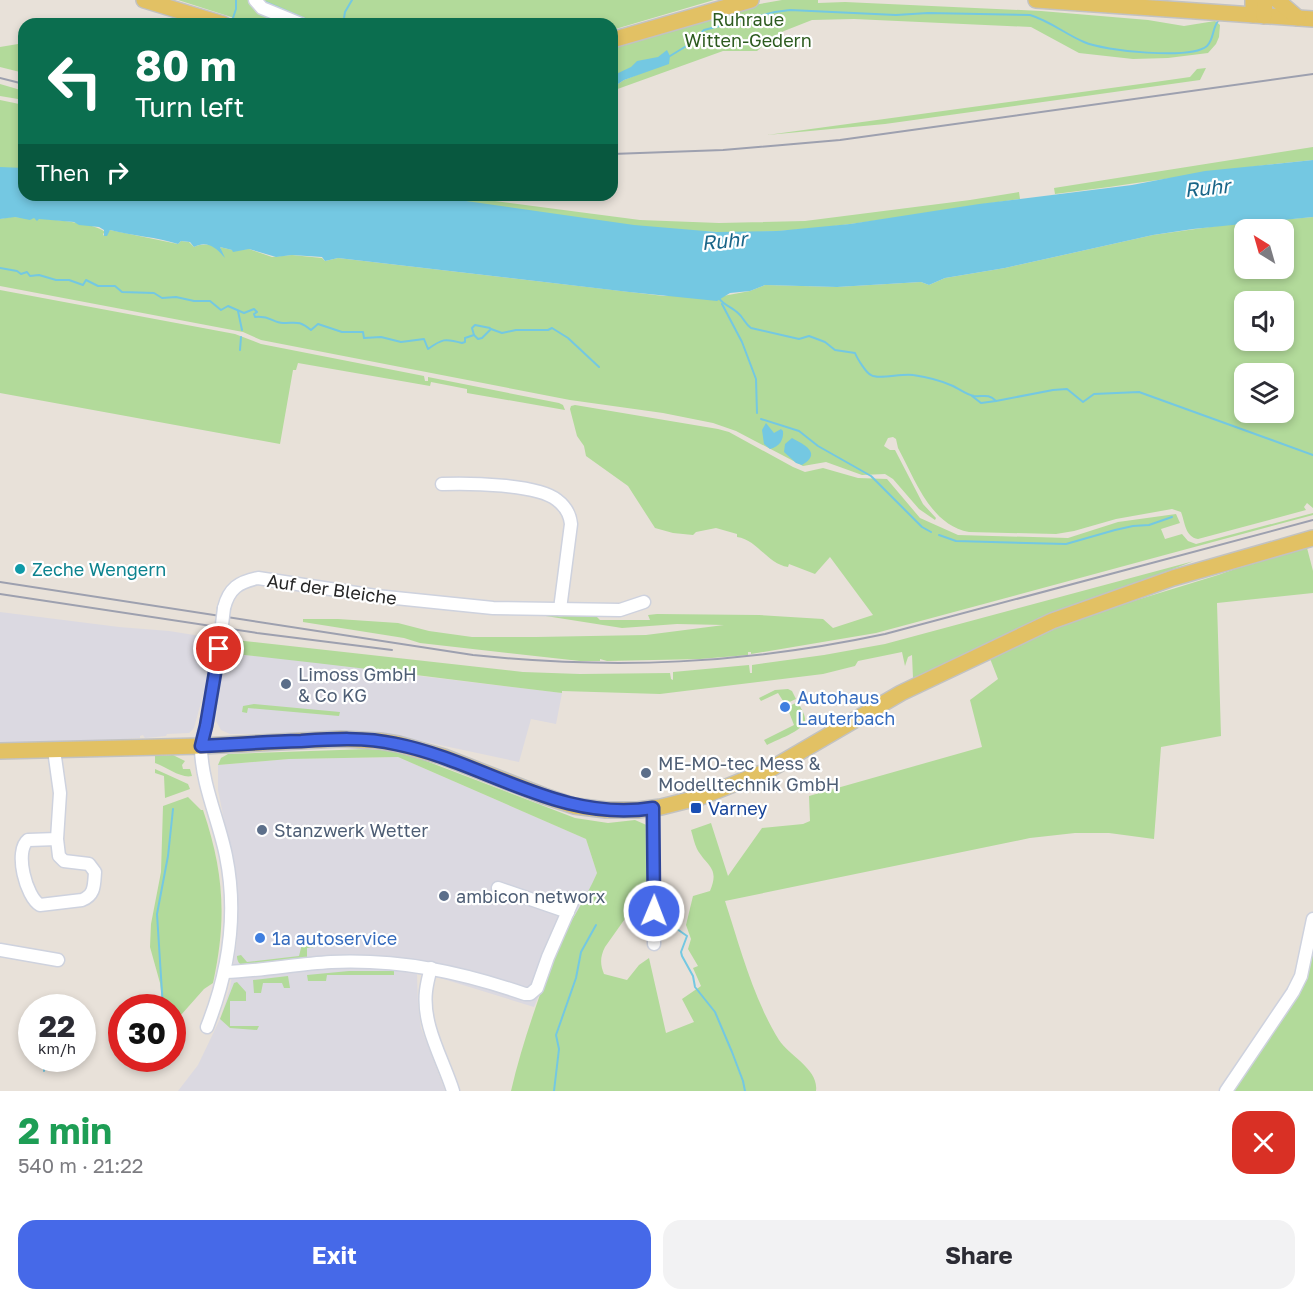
<!DOCTYPE html>
<html lang="en">
<head>
<meta charset="utf-8">
<style>
	body { margin:0; font-family:"Golos Text",sans-serif; background:#f2f2f3; color:#2b2b33; height:100vh; display:flex; flex-direction:column; font-size:22px; white-space:nowrap }
	* { box-sizing:border-box; margin:0 }
	p { font-size:20px; color:#7c7c81 }
	.icon { flex:none; width:33px; height:33px; fill:none; stroke:currentColor; stroke-width:2; stroke-linecap:round; stroke-linejoin:round }
	.map { position:relative; height:1091px; overflow:hidden }
	.details { display:flex; flex-direction:column; background:#fff; flex:1 }
	.details>* { flex:none }
	.hud { position:absolute; left:18px; top:18px; width:600px; height:183px; border-radius:18px; box-shadow:0 3px 9px #0003; background:#0b6e4f; color:#fff; overflow:hidden }
	.needle { width:39px; rotate:323deg }
	.controls { position:absolute; left:1234px; top:219px; display:grid; gap:12px }
	.controls a { display:grid; place-items:center; width:60px; height:60px; border-radius:12px; background:#fff; box-shadow:0 3px 9px #0003; font-size:30px }
	.speed { position:absolute; left:18px; top:994px; display:flex; gap:12px; font-size:30px; font-weight:700; text-align:center }
	.speed>* { display:grid; place-content:center; width:78px; height:78px; border-radius:50%; background:#fff; box-shadow:0 3px 9px #0003; line-height:1 }
	.speed small { font-size:15px; font-weight:400 }
	.speed .limit { border:9px solid #d22; background:#fff; color:#111 }
	.pin { position:absolute; display:grid; place-items:center; width:51px; height:51px; color:#fff; margin:-26px; border:3px solid #fff; border-radius:50%; box-shadow:0 2px 6px #0007 }
	.me { position:absolute; width:66px; margin:-33px; rotate:1deg; stroke-linejoin:round; filter:drop-shadow(0 0 4px #0008) }
	.turn { display:flex; align-items:center; gap:21px; height:126px; padding:0 18px; font-size:27px }
	.turn .icon { width:78px; height:78px; stroke-width:2.5 }
	.turn b { display:block; font-size:42px; line-height:51px }
	.then { display:flex; align-items:center; height:57px; padding:0 18px; background:#0003; gap:12px; font-size:22px }
	.round { display:grid; place-items:center; flex:none; width:63px; height:63px; border-radius:18px; background:#f2f2f3 }
	.head { display:flex; align-items:center; justify-content:space-between; height:102px; padding:0 18px }
	h1 { font-size:36px; font-weight:700; line-height:45px; color:#1e9e55 }
	.action { display:flex; gap:12px; margin-top:auto; padding:12px 18px }
	.action a { flex:1; height:69px; border-radius:18px; background:#4669e8; color:#fff; font-size:24px; font-weight:700; line-height:69px; text-align:center }
	.action a+a { background:#f2f2f3; color:#2b2b33 }
	.map>svg:first-child { display:block }
	.industrial { fill:#dbd9e1 }
	.green { fill:#b2da9a; fill-rule:evenodd }
	.water { fill:#74c8e2 }
	.lines { fill:none; stroke-linecap:round; stroke-linejoin:round }
	.stream { stroke:#74c8e2; stroke-width:2 }
	.minor-casing { stroke:#ced2de; stroke-width:15 }
	.major-casing { stroke:#c2c2c2; stroke-width:18 }
	.minor { stroke:#fff; stroke-width:12 }
	.major { stroke:#e2c164; stroke-width:15 }
	.rail { stroke:#9da0af; stroke-width:2 }
	.minor-bridge-casing { stroke:#ced2de; stroke-width:15; stroke-linecap:butt }
	.minor-bridge { stroke:#fff; stroke-width:12 }
	.route-casing { stroke:#2e4497; stroke-width:15 }
	.route { stroke:#4669e8; stroke-width:10 }
	.culture-dot { fill:#0f9aa8; stroke:#fff; stroke-width:2 }
	.service-dot { fill:#5c6f8a; stroke:#fff; stroke-width:2 }
	.shop-dot { fill:#3f7fe0; stroke:#fff; stroke-width:2 }
	.transit-dot { fill:#1a4fb4; stroke:#fff; stroke-width:2 }
	.labels { text-anchor:middle; dominant-baseline:central; stroke-width:4.5; stroke-linejoin:round; paint-order:stroke }
	.park-label { font-size:18px; fill:#2d5b1f; stroke:#fff }
	.culture-label { font-size:18px; fill:#0d838f; stroke:#fff; text-anchor:start }
	.street-label { font-size:18px; fill:#262626; stroke:#fff }
	.service-label { font-size:18px; fill:#4e5e75; stroke:#fff; text-anchor:start }
	.shop-label { font-size:18px; fill:#366cbe; stroke:#fff; text-anchor:start }
	.transit-label { font-size:18px; fill:#164399; stroke:#fff; text-anchor:start }
	.water-label { font-size:20px; font-style:italic; fill:#196588; stroke:#fff }
</style>
</head>
<body>
<div class="map">
<svg width="1313" height="1091" viewBox="0 0 1313 1091">
	<rect width="100%" height="100%" fill="#e8e1d9"/>
	<!-- industrial -->
	<g class="industrial">
		<path d="M0 612 119 627 169 631 213 638 206 684 194 728 189 733 167 734 166 736 156 737 145 738 143 735 140 736V738L52 744H0Z"/>
		<path d="M224 653 323 662 394 673 562 693 556 724 531 719 519 762 379 732 230 734 221 730 216 721Z"/>
		<path d="M398 757 586 839 597 873 588 895 569 924 534 1007 437 977 417 974 418 1006 421 1028 445 1091H178L198 1065 220 1019 230 988 237 941 238 889 218 790V765L289 759Z"/>
	</g>
	<!-- green -->
	<g class="green">
		<path d="M178 0H714L612 30V24H253Z"/>
		<path d="M782 0H818V3L845 2 1041 11 1148 20 1184 26 1215 21 1220 25 1219 37 1216 44 1208 53 1168 58 1133 59 1079 53 1031 27 854 19 812 20 784 31 773 37 757 51H723L612 91V88L624 80 669 62 612 84V45L754 5Z"/>
		<path d="M24 43V73L0 67V47Z"/>
		<path d="M1206 68 1200 80 885 124 767 135 1155 82 1190 77 1197 69Z"/>
		<path d="M0 84 24 91V100L0 96Z"/>
		<path d="M0 100 24 105V176L0 175Z"/>
		<path d="M1313 147V160C1226 168 1141 184 1055 194L1054 188Z"/>
		<path d="M1019 192 1020 199C920 212 819 235 718 232 619 229 521 210 424 195H449L640 220 719 223 805 221 970 200Z"/>
		<path d="M10 217C27 217 94 221 105 232L103 234 104 236 110 230 178 244 181 241 189 242 194 247C204 243 212 244 221 250L220 247 232 250 249 249 272 257 292 255 322 258 325 261 338 258 664 296H723L750 291 765 285 837 287 921 282 929 285 945 278 1005 268 1153 235 1231 224 1313 217V508L1307 503 1304 507 1306 510 1198 539C1185 537 1185 522 1181 512L1172 509 1116 519 1074 531 1056 534 969 532C930 525 915 479 898 448L896 439 893 437 888 438 884 446 890 450H895L923 504 936 518 935 520 919 509 893 479 885 474 862 475 826 462 803 466 736 431 713 423 663 413 570 400 261 340 243 332 0 286V219ZM1245 230H1284V268H1245ZM1245 302H1284V340H1245ZM1245 374H1284V412H1245Z"/>
		<path d="M0 290 235 334 261 344 424 376 425 381H428V377L559 403 563 405 565 410 467 393V389L431 382 430 386 298 363 296 370H293L280 444 0 393Z"/>
		<path d="M575 405 718 429 729 432 793 467 805 472 823 468 858 478 887 479 920 518 958 535 1068 538 1118 522 1176 514 1180 523 1161 529 1165 539 1182 534 1188 541 1196 544 1313 513V515L876 633 757 653 751 654V652H748V655L700 659 607 661 600 659V661H580L420 643 404 638 303 622V619H338L398 623 429 631 472 637H536L646 635 724 625 677 624 622 628 533 614 595 615 600 620H650L648 615 657 614 759 615 823 619 833 628 873 615 830 557 815 574 789 564 788 567C767 564 758 540 737 537V534L716 528 696 532 693 535 673 533 655 528 628 486 586 456 584 446 577 436 570 409 571 406Z"/>
		<path d="M1306 544 1313 571V593L1217 603 1221 736 1161 747 1154 839 1109 833H1075L1030 838 725 901C740 947 753 998 779 1040 789 1056 819 1069 816 1091H511C519 1056 530 1023 542 989 547 975 552 960 558 946 570 921 586 899 597 873L586 839 398 757 289 759 218 765 221 758 228 754 368 749 393 751 421 759 575 818 608 823 635 820 651 827V882L605 947C600 957 600 964 604 974L627 980 639 965 649 958 666 1033 694 1022 682 999 701 986 693 968 698 966 688 949 691 939 686 925 693 896 710 891C720 867 707 867 697 849 694 843 693 836 691 830L711 823 728 876 762 828 803 824 810 821 809 796 982 747 970 700 998 679 989 656 1062 623 1218 575Z"/>
		<path d="M1194 561 1043 618 913 678 912 655 908 657 905 666 902 652 858 661 855 666 823 674 660 694 562 691V693C449 680 337 664 224 653L226 639 523 672 580 674 670 673 671 679 673 680V672L749 665 750 673H752V665L824 655 885 644Z"/>
		<path d="M788 689 792 691 796 699 785 704 778 693 761 701 759 698 775 690Z"/>
		<path d="M798 702C800 707 806 715 805 721 803 731 776 740 767 745L764 740 794 725 787 707Z"/>
		<path d="M254 704 340 712 339 716 248 708 247 713 242 712 243 706Z"/>
		<path d="M173 755 185 761 182 765 183 769H190L192 776C182 779 166 767 155 763V756Z"/>
		<path d="M155 769 188 784 190 789 165 798 164 776 155 773Z"/>
		<path d="M188 797 201 810H203C224 872 227 919 213 983L204 989 173 1024 172 1008H163L160 983 150 947 151 924 161 872 163 806Z"/>
		<path d="M1313 933V1091H1231L1290 1002Z"/>
		<path d="M314 943 315 947 307 948V960L243 966C239 964 237 961 237 956L241 955 247 962 299 956 302 944Z"/>
		<path d="M349 971H394V975H327L326 981H308L307 975Z"/>
		<path d="M288 976 290 988H284L282 983H263L261 993H254L253 980Z"/>
		<path d="M237 982 246 992V1001H230V1026H259L257 1030 230 1028 220 1019 234 983Z"/>
	</g>
	<!-- water -->
	<g class="water">
		<path d="M667 50 670 56 669 64 624 80 612 88V76L631 67 637 61 658 57Z"/>
		<path d="M1313 160V217L1193 229 1153 235 1005 268 945 278 929 285 921 282 837 287 765 285 750 291 730 293 717 301 629 292 338 258 325 261 322 257 292 255 276 257 249 249 233 252 232 250 220 247 225 258C216 248 208 240 194 247L190 242 181 241 178 244C157 237 133 236 110 230L107 236H104V230L99 227 79 225 74 222 39 219 37 221 34 218 30 220 15 217 0 219V167L24 168V195H424L634 225 717 232 777 231 850 224 979 204 1132 185 1205 171Z"/>
		<path d="M766 423 774 433 781 429 783 431C784 440 779 447 770 449L764 444 762 430Z"/>
		<path d="M792 438C803 444 823 453 802 465L796 463 784 452 785 444Z"/>
	</g>
	<g class="lines">
		<!-- stream -->
		<g class="stream">
			<path d="M263 1 317 24"/>
			<path d="M233 18 236 9V0"/>
			<path d="M343 24 345 12 352 0"/>
			<path d="M670 56 693 42 704 30 775 12 790 10 896 15 928 13 1030 15C1050 21 1065 34 1084 42 1104 51 1191 60 1207 46 1214 39 1212 29 1218 21"/>
			<path d="M0 268 17 271 21 274 27 272 30 276 39 275 56 280H69L83 285 86 280 98 286H115L122 292 154 293 162 298 176 297 194 301H210L221 310 228 306 244 313 254 309 257 312 254 314 255 317C270 315 273 323 283 323 296 323 299 320 311 330L318 324 342 332H363L364 338 381 337 401 342 424 339 428 349C442 339 445 338 462 343L465 342V338L474 335 478 339 482 338 491 329 502 333 516 330H548L552 328 568 338 599 367"/>
			<path d="M719 298C723 305 732 307 738 313 744 318 745 324 751 328L799 339 809 336 825 342 835 350 855 353C857 358 866 373 871 375 878 380 902 373 913 375 927 377 940 380 953 386 959 389 967 395 974 396 983 397 988 393 996 401L1053 390 1067 389 1083 402 1094 394 1139 392 1313 455"/>
			<path d="M722 304 742 342 756 379 757 413"/>
			<path d="M238 311 242 330"/>
			<path d="M474 335 472 328 475 325 490 328"/>
			<path d="M240 350 241 337"/>
			<path d="M972 396 981 403 996 401"/>
			<path d="M761 419 799 431 818 446 871 476 922 527 931 532"/>
			<path d="M939 535 956 541 1066 544 1115 530 1133 526 1149 525 1172 517"/>
			<path d="M677 929 687 936 681 952 682 956 693 976 695 987 715 1012 732 1052 743 1081 745 1091"/>
			<path d="M163 1008 157 914 168 856 173 809"/>
			<path d="M44 1071 45 1059"/>
			<path d="M554 1091 559 1049 556 1035 576 978 581 952 596 925"/>
		</g>
		<!-- minor casing -->
		<g class="minor-casing">
			<g id="minor">
				<path d="M255 0 262 8 301 24"/>
				<path d="M442 484C468 483 538 484 557 500 565 506 570 514 571 524L560 609"/>
				<path d="M224 608C229 588 239 582 258 578L376 596 493 608 620 610 644 602"/>
				<path d="M54 750 60 793 57 839 59 856 64 861 89 864 95 872C94 885 95 895 82 900L40 905C26 897 14 851 28 840L57 839"/>
				<path d="M653 808 654 944"/>
				<path d="M498 888 568 912"/>
				<path d="M0 950 58 960"/>
				<path d="M431 968C429 975 427 983 426 991 422 1026 443 1059 453 1091"/>
				<path d="M225 972C261 971 296 964 331 962 400 959 461 972 525 994H530L537 988 548 957 573 900"/>
				<path d="M207 1027C229 971 238 915 226 856 219 821 202 785 201 749 201 739 206 727 208 717 212 695 215 672 219 649"/>
				<path d="M1226 1091 1293 992 1301 976 1313 919"/>
			</g>
		</g>
		<!-- major casing -->
		<g class="major-casing">
			<g id="major">
				<path d="M144 0 223 24"/>
				<path d="M1036 0 1313 19"/>
				<path d="M1253 0V15"/>
				<path d="M1277 0 1298 18"/>
				<path d="M1264 16 1265 0"/>
				<path d="M612 40 751 0"/>
				<path d="M0 751 201 746 341 739 380 741 398 744 444 757 544 796 574 806 606 810H638L661 807 701 797 769 770 901 693 1052 621 1173 578 1313 538"/>
			</g>
		</g>
		<!-- minor -->
		<use href="#minor" class="minor"/>
		<!-- major -->
		<use href="#major" class="major"/>
		<!-- rail -->
		<g class="rail">
			<path d="M0 78 24 84"/>
			<path d="M612 154 723 150 840 140 1313 74"/>
			<path d="M0 582 473 655C616 670 744 664 885 634L1313 520"/>
			<path d="M0 594 257 633 392 650"/>
		</g>
		<!-- minor-bridge casing -->
		<g class="minor-bridge-casing">
			<path id="minor-bridge" d="M219 649 224 608"/>
		</g>
		<!-- minor-bridge -->
		<use href="#minor-bridge" class="minor-bridge"/>
	</g>
	<g class="lines">
		<!-- route casing -->
		<g class="route-casing">
			<path id="route" d="M219 649 206 726 201 746C234 744 268 742 301 741 333 739 365 737 396 744 485 762 559 823 653 808L654 911"/>
		</g>
		<!-- route -->
		<use href="#route" class="route"/>
	</g>
	<!-- markers -->
	<circle class="culture-dot" cx="20" cy="569" r="6"/>
	<g class="service-dot">
		<circle cx="286" cy="684" r="6"/>
		<circle cx="646" cy="773" r="6"/>
		<circle cx="262" cy="830" r="6"/>
		<circle cx="444" cy="896" r="6"/>
	</g>
	<g class="shop-dot">
		<circle cx="785" cy="707" r="6"/>
		<circle cx="260" cy="938" r="6"/>
	</g>
	<rect class="transit-dot" x="690" y="802" width="12" height="12" rx="3"/>
	<g class="labels">
		<!-- park labels -->
		<g class="park-label">
			<text x="748" y="19">Ruhraue<tspan x="748" dy="21">Witten-Gedern</tspan></text>
		</g>
		<!-- culture labels -->
		<g class="culture-label">
			<text x="32" y="569">Zeche Wengern</text>
		</g>
		<!-- street labels -->
		<g class="street-label">
			<text transform="translate(332 589) rotate(8)">Auf der Bleiche</text>
		</g>
		<!-- service labels -->
		<g class="service-label">
			<text x="298" y="674">Limoss GmbH<tspan x="298" dy="21">&amp; Co KG</tspan></text>
			<text x="658" y="763">ME-MO-tec Mess &amp;<tspan x="658" dy="21">Modelltechnik GmbH</tspan></text>
			<text x="274" y="830">Stanzwerk Wetter</text>
			<text x="456" y="896">ambicon networx</text>
		</g>
		<!-- shop labels -->
		<g class="shop-label">
			<text x="797" y="697">Autohaus<tspan x="797" dy="21">Lauterbach</tspan></text>
			<text x="272" y="938">1a autoservice</text>
		</g>
		<!-- transit labels -->
		<g class="transit-label">
			<text x="708" y="808">Varney</text>
		</g>
		<!-- water labels -->
		<g class="water-label">
			<text transform="translate(1207 187) rotate(-6)">Ruhr</text>
			<text transform="translate(724 240) rotate(-6)">Ruhr</text>
		</g>
	</g>
</svg>
<div class="controls">
<a><svg class="needle" viewBox="-14 -14 28 28"><path d="M0-13l5 13h-10z" fill="#e53935"/><path d="M0 13l5-13h-10z" fill="#7c7c81"/></svg></a>
<a><svg class="icon" aria-label="sound" viewBox="0 0 24 24"><path d="M4 9h4l5-4v14l-5-4H4zM17 9q2 3 0 6"/></svg></a>
<a><svg class="icon" aria-label="layers" viewBox="0 0 24 24"><path d="M12 4l9 5-9 5-9-5zM3 14l9 5 9-5"/></svg></a>
</div>
<div class="speed"><div>22<small>km/h</small></div><div class="limit">30</div></div>
<div class="pin" style="left:219px;top:649px;background:#d93025"><svg class="icon" aria-label="arrive" viewBox="0 0 24 24"><path d="M6 21V4h12l-3 4 3 4H6"/></svg></div>
<svg class="me" style="left:654px;top:911px" viewBox="-20 -20 40 40"><circle r="17" fill="#4669e8" stroke="#fff" stroke-width="3"/><path d="M0-11L8 9 0 5-8 9z" fill="#fff"/></svg>
<div class="hud">
<div class="turn"><svg class="icon" aria-label="left" viewBox="0 0 24 24"><path d="M17 20v-9H6M10 6l-5 5 5 5"/></svg><div><b>80 m</b>Turn left</div></div>
<div class="then">Then<svg class="icon" aria-label="right" viewBox="0 0 24 24"><path d="M7 20v-9h11M14 6l5 5-5 5"/></svg></div>
</div>
</div>
<section class="details">
<div class="head"><div><h1>2 min</h1><p>540 m · 21:22</p></div><a class="round" style="background:#d93025;color:#fff"><svg class="icon" aria-label="close" viewBox="0 0 24 24"><path d="M6 6l12 12M18 6L6 18"/></svg></a></div>
<div class="action"><a>Exit</a><a>Share</a></div>
</section>
</body>
</html>
